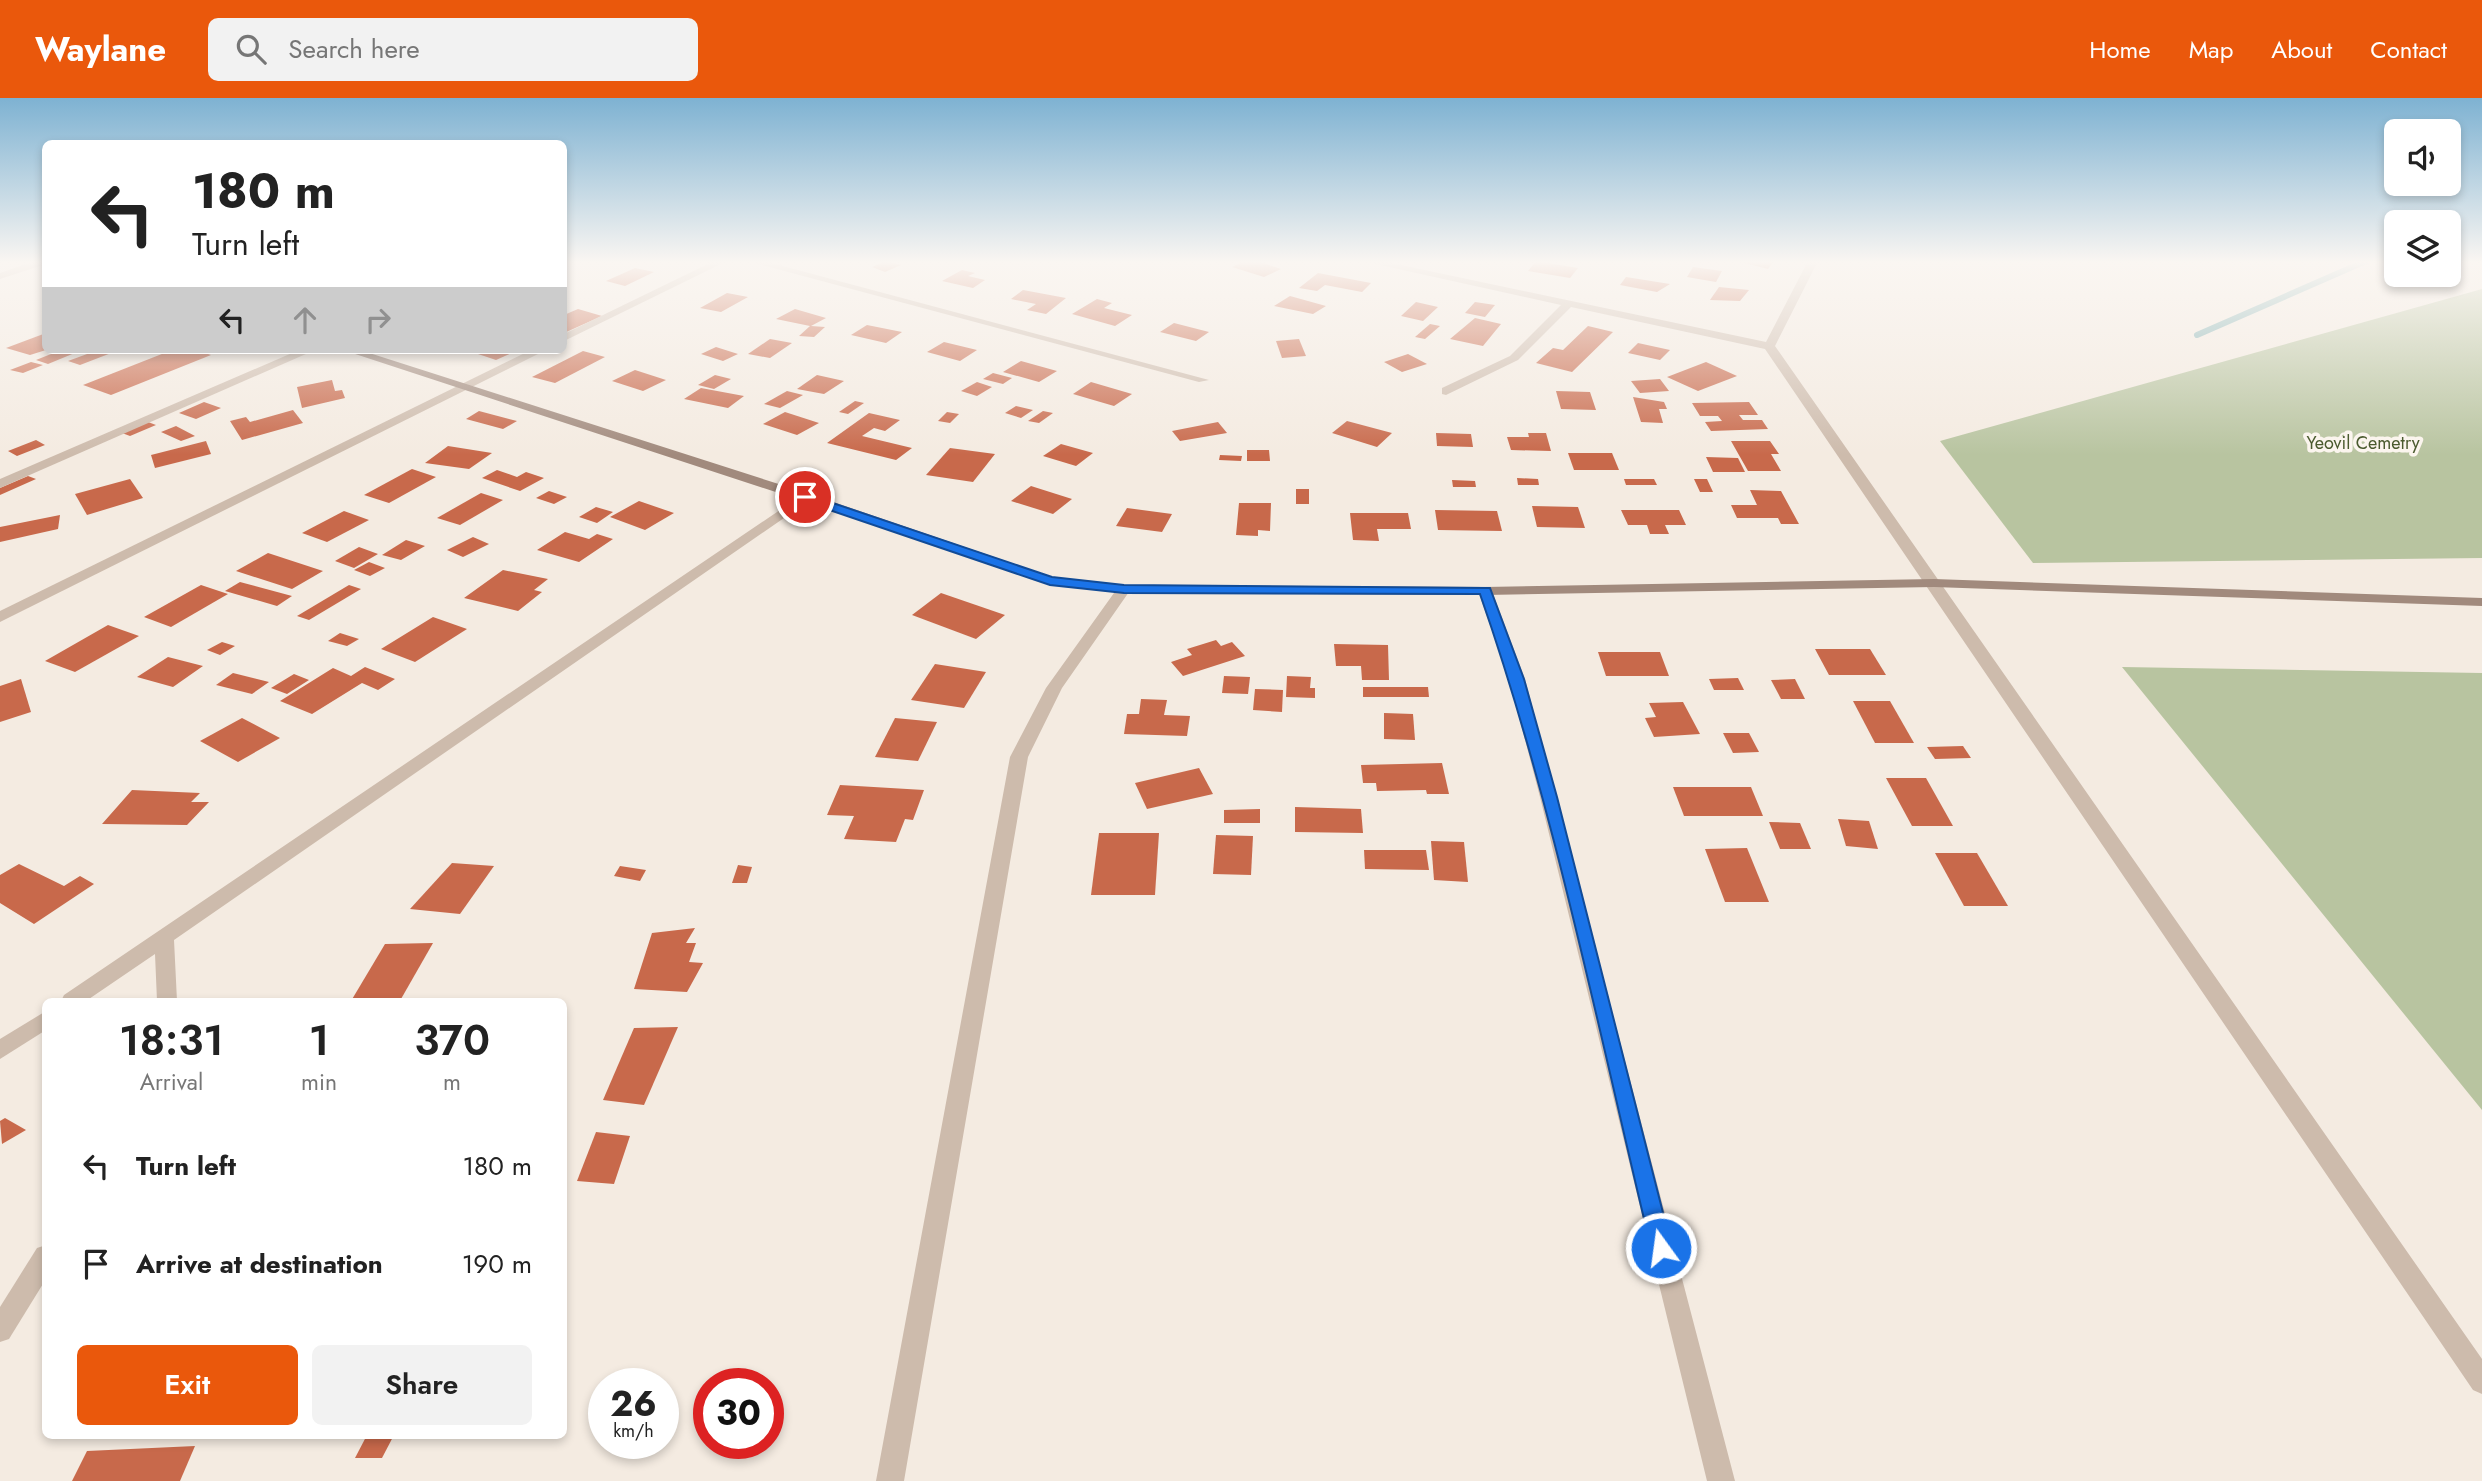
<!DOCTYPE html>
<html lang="en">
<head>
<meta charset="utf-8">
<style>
	body { margin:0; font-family:Jost,sans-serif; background:#f2f2f2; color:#222; height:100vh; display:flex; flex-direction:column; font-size:26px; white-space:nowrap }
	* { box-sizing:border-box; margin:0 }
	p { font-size:23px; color:#767676 }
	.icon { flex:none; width:38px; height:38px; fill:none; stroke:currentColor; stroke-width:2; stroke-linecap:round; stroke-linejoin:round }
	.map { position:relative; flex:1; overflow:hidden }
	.details { position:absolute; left:42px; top:900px; width:525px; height:441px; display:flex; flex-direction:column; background:#fff; border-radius:10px; box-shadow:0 4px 10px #0003 }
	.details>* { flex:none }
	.banner { position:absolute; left:42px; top:42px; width:525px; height:214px; border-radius:10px; box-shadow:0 4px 10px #0003; background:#fff; color:#222; overflow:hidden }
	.tools { position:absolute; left:2384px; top:21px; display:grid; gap:14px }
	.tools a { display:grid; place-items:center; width:77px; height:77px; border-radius:10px; background:#fff; box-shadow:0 4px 10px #0003; font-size:35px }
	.speed { position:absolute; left:588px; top:1270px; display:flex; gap:14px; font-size:35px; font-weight:700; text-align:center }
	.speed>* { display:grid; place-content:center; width:91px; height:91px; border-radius:50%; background:#fff; box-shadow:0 4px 10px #0003; line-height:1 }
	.speed small { font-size:18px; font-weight:400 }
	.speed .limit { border:10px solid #d22; background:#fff; color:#111 }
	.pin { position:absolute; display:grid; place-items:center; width:60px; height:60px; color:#fff; margin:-30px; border:4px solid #fff; border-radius:50%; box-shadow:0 2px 7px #0007 }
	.me { position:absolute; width:77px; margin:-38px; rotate:346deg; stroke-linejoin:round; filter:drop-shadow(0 0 5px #0008) }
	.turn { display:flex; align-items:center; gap:24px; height:147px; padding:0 35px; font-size:32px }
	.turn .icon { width:91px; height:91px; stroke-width:2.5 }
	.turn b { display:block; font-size:49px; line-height:60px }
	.lanes { display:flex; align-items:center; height:66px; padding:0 35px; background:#0003; justify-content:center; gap:35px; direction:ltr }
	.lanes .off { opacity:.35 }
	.eta { display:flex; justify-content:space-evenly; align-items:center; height:119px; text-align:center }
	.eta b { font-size:42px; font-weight:600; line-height:49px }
	.cta { display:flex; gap:14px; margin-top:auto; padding:14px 35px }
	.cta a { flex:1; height:80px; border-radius:10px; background:#ea580c; color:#fff; font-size:28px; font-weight:600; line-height:80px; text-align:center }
	.cta a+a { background:#f2f2f2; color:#222 }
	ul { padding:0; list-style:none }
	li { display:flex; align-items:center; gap:21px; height:98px; padding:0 35px }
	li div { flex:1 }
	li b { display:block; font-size:26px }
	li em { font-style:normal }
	header { display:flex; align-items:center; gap:42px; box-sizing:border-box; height:98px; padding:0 35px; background:#ea580c; color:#fff }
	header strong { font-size:33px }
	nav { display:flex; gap:38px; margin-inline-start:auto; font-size:24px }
	.search { width:490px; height:63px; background:#f2f2f2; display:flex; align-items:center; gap:18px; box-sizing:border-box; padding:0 24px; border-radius:10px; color:#767676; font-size:26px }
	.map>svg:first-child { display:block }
	.green { fill:#b8c4a0 }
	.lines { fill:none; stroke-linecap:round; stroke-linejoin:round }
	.stream { stroke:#7fb0b2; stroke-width:6 }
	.building { fill:#c8694b }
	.street { fill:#cdbbac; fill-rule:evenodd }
	.secondary { fill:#a18a7d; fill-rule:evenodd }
	.route { fill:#1a73e8; stroke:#114b97; stroke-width:2 }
	.labels { text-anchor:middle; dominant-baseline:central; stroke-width:7; stroke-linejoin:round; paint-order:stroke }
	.far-park-label { font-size:18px; fill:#4a5a2e; stroke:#fbf5ee }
</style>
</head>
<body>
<header>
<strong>Waylane</strong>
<div class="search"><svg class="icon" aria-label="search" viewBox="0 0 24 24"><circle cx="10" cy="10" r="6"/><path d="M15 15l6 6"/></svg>Search here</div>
<nav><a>Home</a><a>Map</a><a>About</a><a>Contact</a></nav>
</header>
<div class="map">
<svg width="2482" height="1383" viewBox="0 0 2482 1383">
	<rect width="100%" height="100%" fill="#f4ebe1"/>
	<!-- green -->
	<g class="green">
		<path d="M2482 191V460L2033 465 1940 343Z"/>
		<path d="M2122 569 2482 575V1012Z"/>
	</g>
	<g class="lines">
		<!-- stream -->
		<path class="stream" d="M2197 237 2366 163"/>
	</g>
	<!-- building -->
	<g class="building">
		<path d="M886 163 901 167 885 174 872 169Z"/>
		<path d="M1245 163H1257L1281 171 1264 179 1232 169Z"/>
		<path d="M1536 163 1578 170 1570 180 1528 173Z"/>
		<path d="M1736 163H1774L1768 171Z"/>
		<path d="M1693 169 1722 173 1716 184 1687 179Z"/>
		<path d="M635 170 654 174 625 188 606 183Z"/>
		<path d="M962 172 975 175 968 178 985 182 973 190 942 183Z"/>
		<path d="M1318 175 1371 185 1362 194 1325 187 1317 193 1299 190Z"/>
		<path d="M1626 179 1670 186 1657 194 1620 187Z"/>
		<path d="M1719 189 1749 192 1740 203 1710 202Z"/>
		<path d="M1023 192 1066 200 1046 216 1027 212 1036 206 1011 201Z"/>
		<path d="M727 195 748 199 721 214 700 210Z"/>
		<path d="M1290 198 1326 208 1313 216 1274 208Z"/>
		<path d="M1097 201 1112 205 1104 210 1132 217 1115 228 1072 216Z"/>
		<path d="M1416 204 1438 209 1423 223 1401 218Z"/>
		<path d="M1475 204 1495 207 1485 219 1465 215Z"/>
		<path d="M578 211 602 218 564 235V217Z"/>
		<path d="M795 211 826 220 811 228 825 229 814 239 799 238 810 228 776 221Z"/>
		<path d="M1475 220 1501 226 1483 248 1450 241Z"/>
		<path d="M1174 225 1209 234 1196 243 1160 234Z"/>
		<path d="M1430 226 1440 228 1425 241 1415 239Z"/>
		<path d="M867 227 902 234 886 245 851 237Z"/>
		<path d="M1588 228 1613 234 1572 274 1536 265 1553 250 1563 252Z"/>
		<path d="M46 235V252L30 257 6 250Z"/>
		<path d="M770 241 792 245 770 260 748 256Z"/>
		<path d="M1299 241 1306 258 1282 260 1276 243Z"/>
		<path d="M944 244 977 252 960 263 927 254Z"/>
		<path d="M1638 245 1670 252 1660 262 1628 255Z"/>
		<path d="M716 249 738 256 723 263 701 256Z"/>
		<path d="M61 252H82L48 266 36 262Z"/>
		<path d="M98 252H119L80 267 68 263Z"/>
		<path d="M172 252H196L211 257 111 297 83 287Z"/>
		<path d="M466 252H518L496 262Z"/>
		<path d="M583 253 605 259 555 285 532 279Z"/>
		<path d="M1408 256 1427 266 1402 274 1384 264Z"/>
		<path d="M1021 263 1057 273 1039 284 1003 274Z"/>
		<path d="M31 264 43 267 23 275 10 272Z"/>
		<path d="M1706 264 1737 278 1698 293 1667 279Z"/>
		<path d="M635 272 666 282 643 293 612 283Z"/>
		<path d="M993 275 1012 280 1003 286 983 281Z"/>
		<path d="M715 277 731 281 714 291 698 287Z"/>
		<path d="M817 277 844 283 824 296 797 291Z"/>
		<path d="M1660 281 1669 293 1640 295 1631 283Z"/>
		<path d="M332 282 335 293 342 292 345 300 302 310 297 289Z"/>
		<path d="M977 284 992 289 977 298 961 293Z"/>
		<path d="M1091 284 1132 296 1114 308 1073 296Z"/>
		<path d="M701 290 744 298 728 310 684 301Z"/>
		<path d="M787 293 803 297 780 310 764 306Z"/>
		<path d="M1556 293 1590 294 1596 312 1561 311Z"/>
		<path d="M1633 299 1664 304 1667 311H1659L1663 325 1641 324Z"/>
		<path d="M855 303 864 305 848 316 839 314Z"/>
		<path d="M204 304 221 310 196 321 179 315Z"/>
		<path d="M1749 304 1758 317H1739L1743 322H1762L1768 331 1711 333 1705 324 1722 323 1718 318H1700L1692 305Z"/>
		<path d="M1016 308 1033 312 1021 320 1005 315Z"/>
		<path d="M293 312 303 325 242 342 230 323 246 319 250 324Z"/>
		<path d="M479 313 517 323 503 331 466 321Z"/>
		<path d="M1043 313 1053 315 1039 325 1028 323Z"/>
		<path d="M785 314 819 325 797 337 763 326Z"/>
		<path d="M947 314 959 316 950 325 938 323Z"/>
		<path d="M869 315 900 322 885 333 874 330 862 338 912 350 896 362 827 345Z"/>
		<path d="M1347 323 1392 335 1377 349 1332 335Z"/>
		<path d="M148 324 156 327 130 338 122 335Z"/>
		<path d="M1218 324 1227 335 1180 343 1172 333Z"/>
		<path d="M176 328 195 338 181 343 161 334Z"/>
		<path d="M1436 335 1471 336 1473 349 1437 348Z"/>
		<path d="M1528 335H1546L1551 353 1511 352 1507 339H1529Z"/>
		<path d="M36 342 45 347 17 358 8 353Z"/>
		<path d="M206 343 211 356 155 370 151 357Z"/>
		<path d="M1731 343H1770L1779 356H1771L1781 373H1748Z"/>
		<path d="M1061 346 1093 355 1076 368 1043 358Z"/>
		<path d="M448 348 492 355 469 371 425 365Z"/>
		<path d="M950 350 995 356 973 384 926 377Z"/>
		<path d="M1247 352H1269L1270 363H1247Z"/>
		<path d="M1568 355H1612L1619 372H1574Z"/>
		<path d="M1220 357 1242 358 1241 363 1219 362Z"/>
		<path d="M1706 359 1738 360 1745 374H1713Z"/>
		<path d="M412 371 436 379 389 405 364 397Z"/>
		<path d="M497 372 517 379 526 374 544 380 520 393 482 380Z"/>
		<path d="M28 378 36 381 0 397V390Z"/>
		<path d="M1517 380 1538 381 1539 387H1518Z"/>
		<path d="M130 381 143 400 87 417 75 396Z"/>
		<path d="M1624 381H1654L1657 387H1626Z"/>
		<path d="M1694 381H1707L1713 394H1700Z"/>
		<path d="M1452 382 1475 383 1476 389H1453Z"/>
		<path d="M1031 388 1072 401 1053 416 1011 403Z"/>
		<rect x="1296" y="391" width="13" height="15"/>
		<path d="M1750 392 1781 393 1799 426H1781L1778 420H1737L1731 407H1757Z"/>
		<path d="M549 393 567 399 554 406 536 400Z"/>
		<path d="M481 395 503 402 460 427 437 420Z"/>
		<path d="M639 403 674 415 645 432 610 419Z"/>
		<path d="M1239 405H1271L1270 433 1258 432V438L1236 437Z"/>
		<path d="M1532 408 1578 409 1585 430 1537 429Z"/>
		<path d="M596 409 613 414 597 425 579 419Z"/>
		<path d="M1127 410 1172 416 1162 434 1116 428Z"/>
		<path d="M1435 412 1497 413 1502 433 1438 432Z"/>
		<path d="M1621 412H1679L1686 427H1665L1669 436H1650L1647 427H1628Z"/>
		<path d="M344 413 369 422 327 444 302 435Z"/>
		<path d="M1350 415H1408L1411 431H1377L1379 443 1353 442Z"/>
		<path d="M60 417 58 431 0 444V429Z"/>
		<path d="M565 434 589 441 597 436 613 441 579 464 537 452Z"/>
		<path d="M473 439 489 446 463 459 447 452Z"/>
		<path d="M406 442 425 448 401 462 382 457Z"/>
		<path d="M359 449 378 456 354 470 335 463Z"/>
		<path d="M268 455 323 473 292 491 236 473Z"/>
		<path d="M369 464 385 470 370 478 354 472Z"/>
		<path d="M503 472 548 481 534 492 542 494 518 513 464 500Z"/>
		<path d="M240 484 292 498 277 508 225 493Z"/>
		<path d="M201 487 228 496 171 529 144 519Z"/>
		<path d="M349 487 361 491 309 522 297 518Z"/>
		<path d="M941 495 1005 517 976 541 912 517Z"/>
		<path d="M433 519 467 531 415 564 381 551Z"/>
		<path d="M108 527 139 538 75 574 45 563Z"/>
		<path d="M340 535 359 541 347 548 328 543Z"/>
		<path d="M1216 542 1221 548 1232 544 1245 558 1183 578 1171 564 1192 557 1187 551Z"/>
		<path d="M222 544 235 548 220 557 207 552Z"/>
		<path d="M1334 546 1388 547 1389 582H1362L1361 568H1336Z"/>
		<path d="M1815 551H1870L1886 577H1829Z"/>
		<path d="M1598 554H1660L1669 578H1606Z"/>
		<path d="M168 559 203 568 173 589 137 579Z"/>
		<path d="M935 566 986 574 964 610 911 602Z"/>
		<path d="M365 569 395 581 378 592 362 585 312 616 280 603 333 570 351 578Z"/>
		<path d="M233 575 269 584 252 596 216 587Z"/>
		<path d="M294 576 309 582 287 596 271 590Z"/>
		<path d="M1224 578 1250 579 1248 596 1222 595Z"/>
		<path d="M1287 578 1311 579 1310 590H1315V600L1286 599Z"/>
		<path d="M1738 580 1744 592H1714L1709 581Z"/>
		<path d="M21 581 31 614 0 624V588Z"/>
		<path d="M1795 581 1805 601H1781L1771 582Z"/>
		<path d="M1363 589H1428L1429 599H1363Z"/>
		<path d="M1255 591 1283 592 1282 614 1253 612Z"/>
		<path d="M1141 601 1167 602 1164 617 1190 618 1187 638 1124 636 1127 616H1139Z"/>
		<path d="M1853 603H1890L1914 645H1875Z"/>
		<path d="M1683 604 1700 636 1654 639 1645 620 1656 619 1649 605Z"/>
		<path d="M1384 615 1413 616 1415 642 1384 641Z"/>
		<path d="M242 620 280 640 238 664 200 643Z"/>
		<path d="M895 620 937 624 918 663 875 659Z"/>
		<path d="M1723 635H1749L1759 654 1733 655Z"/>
		<path d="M1963 648 1971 660 1935 661 1927 649Z"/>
		<path d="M1442 665 1449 696H1427L1426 692 1377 693 1376 685H1363L1361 667Z"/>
		<path d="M1199 670 1213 696 1147 711 1135 685Z"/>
		<path d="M1886 680H1926L1953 728H1912Z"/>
		<path d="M840 687 924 692 913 722 905 721 896 744 844 741 854 718 827 717Z"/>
		<path d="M1673 689H1751L1763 718H1684Z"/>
		<path d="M132 692 200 695 191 704H209L187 727 102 726Z"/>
		<path d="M1295 709 1361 711 1363 735 1295 734Z"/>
		<path d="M1260 711V725H1224V712Z"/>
		<path d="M1838 721 1869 723 1878 751 1846 748Z"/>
		<path d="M1769 724 1800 725 1811 751H1780Z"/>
		<path d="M1099 735H1159L1155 797H1091Z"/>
		<path d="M1216 737 1253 738 1251 777 1213 776Z"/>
		<path d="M1431 743 1464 744 1468 784 1434 782Z"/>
		<path d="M1747 750 1769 804H1725L1705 751Z"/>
		<path d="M1364 752H1426L1429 772 1365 771Z"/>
		<path d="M1935 755H1977L2008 808H1964Z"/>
		<path d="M452 765 494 768 460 816 410 811Z"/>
		<path d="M19 766 64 788 80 778 94 786 34 826 0 805V777Z"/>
		<path d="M738 767 752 769 747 785H732Z"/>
		<path d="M620 768 646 772 640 783 614 778Z"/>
		<path d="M695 830 686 845H696L689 864 703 865 687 894 634 891 652 835Z"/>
		<path d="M433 845 401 901 351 903 385 846Z"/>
		<path d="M678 929 644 1007 603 1002 634 930Z"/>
		<path d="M5 1020 26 1032 2 1046 0 1023Z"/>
		<path d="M596 1034 630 1038 614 1086 577 1083Z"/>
		<path d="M367 1337H394L382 1360H355Z"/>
		<path d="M195 1348 180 1383H72L87 1353Z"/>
	</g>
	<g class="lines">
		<!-- street -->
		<g class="street">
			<path d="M34 163H46V166L0 181V175Z"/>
			<path d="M714 163H727L564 243V236Z"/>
			<path d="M747 163H764L1209 282 1199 284Z"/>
			<path d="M1362 163H1382L1766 244 1808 163H1818L1775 248 2482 1261V1296L2473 1292 1765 251 1571 209 1518 262 1446 297 1442 296V290L1510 258 1561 207Z"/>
			<path d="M299 252H315L0 390V381Z"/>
			<path d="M531 252H546L0 524V513Z"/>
			<path d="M805 395 812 399 810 402 174 842 177 903H157L155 856 86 903H61L64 897Z"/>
			<path d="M1124 487 1131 491 1062 590 1028 659 904 1383H876L1010 659 1046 590 1119 488Z"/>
			<path d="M1485 489 1492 493 1525 581 1735 1383H1707L1540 699 1509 581 1478 493Z"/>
			<path d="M46 913V932L0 961V941Z"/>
			<path d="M46 1147V1181L9 1241 0 1244V1209L37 1150Z"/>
		</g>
		<!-- secondary -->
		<path class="secondary" d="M343 252H360L810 396 1052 479 1124 487 1485 489 1934 481 2482 500V508L1934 489 1485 497 1124 495 1050 487 800 402Z"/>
	</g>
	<!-- sky -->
	<linearGradient id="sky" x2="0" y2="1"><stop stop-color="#7eb2d2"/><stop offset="0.46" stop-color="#faf6f2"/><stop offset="1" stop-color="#faf6f2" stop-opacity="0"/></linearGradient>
	<rect width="2482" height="357" fill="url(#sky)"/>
	<!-- route -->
	<path class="route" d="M800 397H809L1052 479 1124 487 1490 490 1524 581 1557 699 1672 1150 1669 1157 1661 1160 1654 1157 1651 1150C1598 931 1554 708 1480 496L1124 495 1050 487 800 402Z"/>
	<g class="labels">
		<!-- far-park labels -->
		<g class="far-park-label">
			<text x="2363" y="345">Yeovil Cemetry</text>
		</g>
	</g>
</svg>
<div class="tools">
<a><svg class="icon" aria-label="sound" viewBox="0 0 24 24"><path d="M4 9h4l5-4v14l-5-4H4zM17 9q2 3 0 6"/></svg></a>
<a><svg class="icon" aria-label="layers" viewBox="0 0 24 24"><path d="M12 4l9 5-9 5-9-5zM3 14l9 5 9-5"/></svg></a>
</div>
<div class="speed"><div>26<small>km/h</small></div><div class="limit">30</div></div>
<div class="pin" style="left:805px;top:399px;background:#d93025"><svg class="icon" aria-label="arrive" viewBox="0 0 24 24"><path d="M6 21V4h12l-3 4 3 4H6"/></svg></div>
<svg class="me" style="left:1661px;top:1150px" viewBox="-20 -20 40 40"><circle r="17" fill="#1a73e8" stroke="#fff" stroke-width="3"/><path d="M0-11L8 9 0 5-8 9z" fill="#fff"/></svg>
<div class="banner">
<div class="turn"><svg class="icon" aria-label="left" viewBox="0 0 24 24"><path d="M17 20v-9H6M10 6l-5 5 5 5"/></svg><div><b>180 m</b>Turn left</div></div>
<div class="lanes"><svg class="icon" aria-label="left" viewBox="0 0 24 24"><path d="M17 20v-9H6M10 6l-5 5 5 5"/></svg><svg class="icon off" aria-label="ahead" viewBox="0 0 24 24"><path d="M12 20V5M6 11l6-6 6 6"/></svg><svg class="icon off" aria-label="right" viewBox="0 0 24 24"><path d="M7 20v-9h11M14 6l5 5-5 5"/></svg></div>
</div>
<section class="details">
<div class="eta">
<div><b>18:31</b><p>Arrival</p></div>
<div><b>1</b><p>min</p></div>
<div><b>370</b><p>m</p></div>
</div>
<ul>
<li><svg class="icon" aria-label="left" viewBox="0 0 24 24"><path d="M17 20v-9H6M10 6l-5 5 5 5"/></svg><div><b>Turn left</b></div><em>180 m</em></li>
<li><svg class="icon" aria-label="arrive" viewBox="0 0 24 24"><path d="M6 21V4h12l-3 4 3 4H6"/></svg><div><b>Arrive at destination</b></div><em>190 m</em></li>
</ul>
<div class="cta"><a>Exit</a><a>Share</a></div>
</section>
</div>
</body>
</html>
